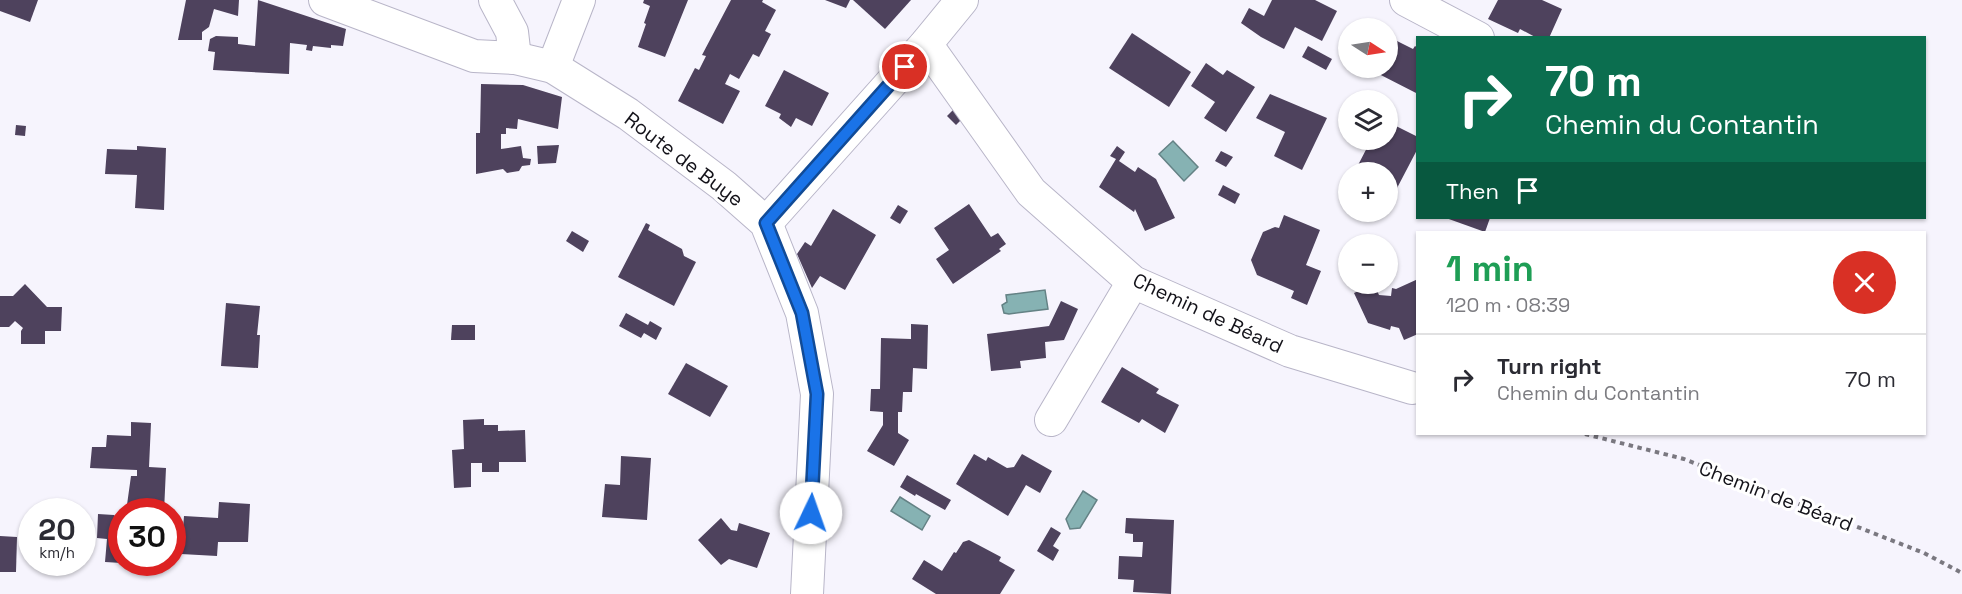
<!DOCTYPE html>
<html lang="en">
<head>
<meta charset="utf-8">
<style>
	body { margin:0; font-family:"Space Grotesk",sans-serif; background:#f7f7f7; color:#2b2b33; height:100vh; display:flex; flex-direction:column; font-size:22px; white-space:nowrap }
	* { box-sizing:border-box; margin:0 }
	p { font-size:20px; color:#7c7c81 }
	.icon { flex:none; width:33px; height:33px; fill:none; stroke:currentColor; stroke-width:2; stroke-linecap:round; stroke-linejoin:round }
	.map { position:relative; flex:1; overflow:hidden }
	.drawer { position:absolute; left:1416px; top:231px; width:510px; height:204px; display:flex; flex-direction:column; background:#fff; border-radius:0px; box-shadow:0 2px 4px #0004 }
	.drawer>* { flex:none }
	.guide { position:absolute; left:1416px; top:36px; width:510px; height:183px; border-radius:0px; box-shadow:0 2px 4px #0004; background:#0b6e4f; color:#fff; overflow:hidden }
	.needle { width:39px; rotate:102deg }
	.tools { position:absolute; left:1338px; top:18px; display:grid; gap:12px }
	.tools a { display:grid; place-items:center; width:60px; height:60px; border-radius:50%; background:#fff; box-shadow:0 2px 4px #0004; font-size:30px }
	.speed { position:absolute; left:18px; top:498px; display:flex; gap:12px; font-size:30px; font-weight:700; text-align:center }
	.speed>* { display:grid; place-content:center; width:78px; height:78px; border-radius:50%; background:#fff; box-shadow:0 2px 4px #0004; line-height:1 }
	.speed small { font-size:15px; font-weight:400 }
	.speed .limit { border:9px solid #d22; background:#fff; color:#111 }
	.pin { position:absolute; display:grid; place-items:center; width:51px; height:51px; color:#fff; margin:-26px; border:3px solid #fff; border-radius:50%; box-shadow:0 2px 6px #0007 }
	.me { position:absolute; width:66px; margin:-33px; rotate:3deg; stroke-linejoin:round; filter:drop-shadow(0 0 4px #0008) }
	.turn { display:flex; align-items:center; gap:21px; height:126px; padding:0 30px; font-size:27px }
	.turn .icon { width:78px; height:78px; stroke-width:2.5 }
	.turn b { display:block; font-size:42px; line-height:51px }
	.then { display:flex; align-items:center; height:57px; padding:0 30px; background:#0003; gap:12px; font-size:22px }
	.round { display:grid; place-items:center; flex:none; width:63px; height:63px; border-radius:32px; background:#f7f7f7 }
	.headline { display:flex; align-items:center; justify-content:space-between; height:102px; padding:0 30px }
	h1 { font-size:36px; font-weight:800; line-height:45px; color:#1e9e55 }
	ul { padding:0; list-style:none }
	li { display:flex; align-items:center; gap:18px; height:90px; padding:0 30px; border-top:2px solid #e1e1e2 }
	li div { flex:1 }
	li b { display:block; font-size:22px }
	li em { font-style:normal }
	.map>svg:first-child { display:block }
	.water { fill:#86b2b3; stroke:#648285; stroke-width:1.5 }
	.building { fill:#4e425d }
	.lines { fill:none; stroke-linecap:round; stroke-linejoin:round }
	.minor-casing { stroke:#b8b5c8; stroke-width:34 }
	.path { stroke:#7a7880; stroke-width:4; stroke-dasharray:4.5 4.5; stroke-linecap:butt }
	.minor { stroke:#fff; stroke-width:32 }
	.route-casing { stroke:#114b97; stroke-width:15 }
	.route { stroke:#1a73e8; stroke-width:10 }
	.labels { text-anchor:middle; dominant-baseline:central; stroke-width:6; stroke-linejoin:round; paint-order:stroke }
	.street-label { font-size:20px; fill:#131219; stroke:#fff }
</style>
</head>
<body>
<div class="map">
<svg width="1962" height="594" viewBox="0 0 1962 594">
	<rect width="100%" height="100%" fill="#f6f4fd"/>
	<!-- water -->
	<g class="water">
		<path d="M1173 141 1198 167 1184 181 1159 154Z"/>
		<path d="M1045 290 1048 309 1009 314 1004 313 1002 305 1007 302 1006 295Z"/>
		<path d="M1083 491 1097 500 1080 528 1070 529 1066 519Z"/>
		<path d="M900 497 930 516 922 530 891 511Z"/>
	</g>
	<!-- building -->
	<g class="building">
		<path d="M0 0H38L30 22 0 11Z"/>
		<path d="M186 0H239L238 16 214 9 209 27 202 32V40H178Z"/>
		<path d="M258 0 346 29 343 46 331 45V48L313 46 312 51 306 50 307 45 290 43 289 74 213 70 215 52 208 51 210 39 216 36 238 37V44L255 46Z"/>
		<path d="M644 0H688L665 57 638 47 646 24 644 23 650 6 643 3Z"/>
		<path d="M731 0H763L762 2 776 10 765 31 771 34 759 57 753 54 739 79 730 74 725 84 740 91 723 124 678 101 695 68 699 70 706 56 702 55Z"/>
		<path d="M825 0H850L846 8Z"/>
		<path d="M853 0H911L885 29Z"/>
		<path d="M1272 0H1315L1337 11 1322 41 1295 27 1284 49 1261 37 1241 23 1249 8 1264 16Z"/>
		<path d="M1498 0H1542L1562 9 1549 38H1537L1520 29 1518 33 1488 19Z"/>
		<path d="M1132 33 1191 72 1169 107 1109 68Z"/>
		<path d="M1389 37 1413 49 1415 46 1418 48V94L1373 71 1375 68H1388V41Z"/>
		<path d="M1308 46 1332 59 1326 70 1302 57Z"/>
		<path d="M1206 63 1223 75 1227 70 1255 87 1226 132 1204 118 1215 102 1191 86Z"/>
		<path d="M784 70 829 93 812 126 796 118 791 127 779 118 781 114 765 106Z"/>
		<path d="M481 84 523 85 562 97 558 129 518 119 517 129 506 128V134H501V149L521 146 523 158 531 159 530 165 522 166 519 171 507 173 503 169 476 174V133H480Z"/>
		<path d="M1270 94 1327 118 1302 170 1274 156 1285 132 1256 118Z"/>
		<path d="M958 105 967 114 956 125 947 116Z"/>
		<path d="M1388 122 1418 137V148L1396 190 1388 186V172H1362L1356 169 1371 140H1388Z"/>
		<path d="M16 125 26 126 25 136 15 135Z"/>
		<path d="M559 145 556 163 538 164 537 146Z"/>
		<path d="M137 146 166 148 164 210 135 208 137 175 105 174 107 149 137 150Z"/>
		<path d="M1117 146 1125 152 1119 161 1135 172 1138 167 1156 179 1175 218 1145 231 1135 209 1134 212 1099 187 1116 159 1110 156Z"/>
		<path d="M1221 151 1233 157 1226 167 1215 161Z"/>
		<path d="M1223 185 1240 194 1235 204 1218 195Z"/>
		<path d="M969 204 991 237 998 233 1006 244 999 249 1001 251 953 284 936 259 949 250 934 228Z"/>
		<path d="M898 205 908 211 900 224 890 218Z"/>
		<path d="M833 209 876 235 845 290 820 276 812 288 797 254 805 242 811 246Z"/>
		<path d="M1284 215 1320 230 1306 265 1321 271 1307 305 1291 298 1294 291 1257 275 1251 260 1263 232 1275 227 1279 228Z"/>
		<path d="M1446 218H1490L1485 232Z"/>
		<path d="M646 223 650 225 648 230 682 249 684 256 696 262 674 306 618 277Z"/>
		<path d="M572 231 589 241 583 252 566 241Z"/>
		<path d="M1418 279V334L1404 340 1399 328 1391 326 1390 330 1368 323 1354 293 1374 284 1379 295 1391 296 1392 288 1396 289Z"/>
		<path d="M25 284 47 307H62L61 331H45V344H21V331L23 328 15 321 9 327H0V296H13Z"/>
		<path d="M1061 301 1078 309 1064 340 1045 342 1046 358 1020 361 1021 368 991 371 987 334 1049 326Z"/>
		<path d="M226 303 260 306 257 335H260L258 368 221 366Z"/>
		<path d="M626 313 648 325 650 321 662 328 656 340 644 333 641 338 619 326Z"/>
		<path d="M911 324 928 325 927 369 913 368 912 392H903L902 412H898V433L909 440 894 466 867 451 883 425V412L870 411 871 389H880L881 338 911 339Z"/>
		<path d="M452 325H475V340H451Z"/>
		<path d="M686 363 728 386 710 417 668 394Z"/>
		<path d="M1122 367 1159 389 1156 393 1179 405 1165 433 1142 419 1139 423 1101 402Z"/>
		<path d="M484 419V425H498V431L525 430 526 462H499V472H482V463H471V487L454 488 452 450 464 449 463 420Z"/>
		<path d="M131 422 151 423 149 467 166 468 164 512H126L131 476H137V470L90 468 92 447H106L107 435 131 436Z"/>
		<path d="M974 454 986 461 988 457 1007 468 1014 467 1022 454 1052 471 1040 493 1026 485 1008 516 956 484Z"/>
		<path d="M621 456 651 458 647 520 602 517 605 484 620 485Z"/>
		<path d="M907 475 951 500 945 510 916 494 915 496 900 487Z"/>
		<path d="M219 502 250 504 248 542H218L217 556 181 554 184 516 218 518Z"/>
		<path d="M98 514 114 515 118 520H122V563L105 562 107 539 97 538Z"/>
		<path d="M721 518 731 530 737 531 739 523 770 533 757 568 729 559 721 565 698 540Z"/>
		<path d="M1126 518 1174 520 1171 594 1133 592 1134 580 1118 579 1119 556 1142 557 1143 542H1133V534L1125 533Z"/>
		<path d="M1051 527 1061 533 1053 546 1059 550 1053 561 1037 551Z"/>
		<path d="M0 536 17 537 16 572H0Z"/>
		<path d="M969 540 1001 557 999 561 1015 570 1000 594H936L912 579 924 560 942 571 954 552 956 553 963 542Z"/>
	</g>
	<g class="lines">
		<!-- minor casing -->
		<g class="minor-casing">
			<g id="minor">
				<path d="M325 0 474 56 515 58 553 67 628 114 724 186 766 223 802 313 817 394 807 594"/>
				<path d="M495 0 512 32 515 58"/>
				<path d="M1406 0 1478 38"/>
				<path d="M926 44 1031 192 1133 282 1290 351 1412 388"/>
				<path d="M553 67 579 0"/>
				<path d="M766 223 926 44 962 0"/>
				<path d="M1051 420 1133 282"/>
			</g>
		</g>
		<!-- path -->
		<path class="path" d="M1585 434 1684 459 1924 553 1962 573"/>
		<!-- minor -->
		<use href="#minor" class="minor"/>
	</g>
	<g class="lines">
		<!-- route casing -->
		<g class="route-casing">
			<path id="route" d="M811 513 817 394 802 313 766 223 905 67"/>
		</g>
		<!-- route -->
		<use href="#route" class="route"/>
	</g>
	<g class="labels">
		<!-- street labels -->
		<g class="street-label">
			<text transform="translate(684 159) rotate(37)">Route de Buye</text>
			<text transform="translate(1208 313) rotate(25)">Chemin de Béard</text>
			<text transform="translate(1776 496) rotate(21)">Chemin de Béard</text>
		</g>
	</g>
</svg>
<div class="tools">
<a><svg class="needle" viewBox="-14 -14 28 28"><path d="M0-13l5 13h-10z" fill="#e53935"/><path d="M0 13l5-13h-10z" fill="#7c7c81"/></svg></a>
<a><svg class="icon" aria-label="layers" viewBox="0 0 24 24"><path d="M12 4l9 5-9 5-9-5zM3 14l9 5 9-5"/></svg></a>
<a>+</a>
<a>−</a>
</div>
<div class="speed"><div>20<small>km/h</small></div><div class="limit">30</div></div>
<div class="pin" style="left:905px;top:67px;background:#d93025"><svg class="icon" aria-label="arrive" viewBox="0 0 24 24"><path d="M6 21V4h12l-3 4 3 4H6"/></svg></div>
<svg class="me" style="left:811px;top:513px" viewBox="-20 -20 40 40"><circle r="19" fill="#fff"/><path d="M0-13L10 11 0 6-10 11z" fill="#1a73e8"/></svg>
<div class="guide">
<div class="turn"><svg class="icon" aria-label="right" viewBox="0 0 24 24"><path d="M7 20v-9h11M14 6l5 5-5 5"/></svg><div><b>70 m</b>Chemin du Contantin</div></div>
<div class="then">Then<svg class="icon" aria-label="arrive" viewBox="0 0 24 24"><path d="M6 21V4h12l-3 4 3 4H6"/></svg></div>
</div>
<section class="drawer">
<div class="headline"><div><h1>1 min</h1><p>120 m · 08:39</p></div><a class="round" style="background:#d93025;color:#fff"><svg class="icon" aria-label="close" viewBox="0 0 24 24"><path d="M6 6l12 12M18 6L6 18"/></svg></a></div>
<ul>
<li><svg class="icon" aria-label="right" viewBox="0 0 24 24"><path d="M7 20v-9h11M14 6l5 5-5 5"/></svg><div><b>Turn right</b><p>Chemin du Contantin</p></div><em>70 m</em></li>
</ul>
</section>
</div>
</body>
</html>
